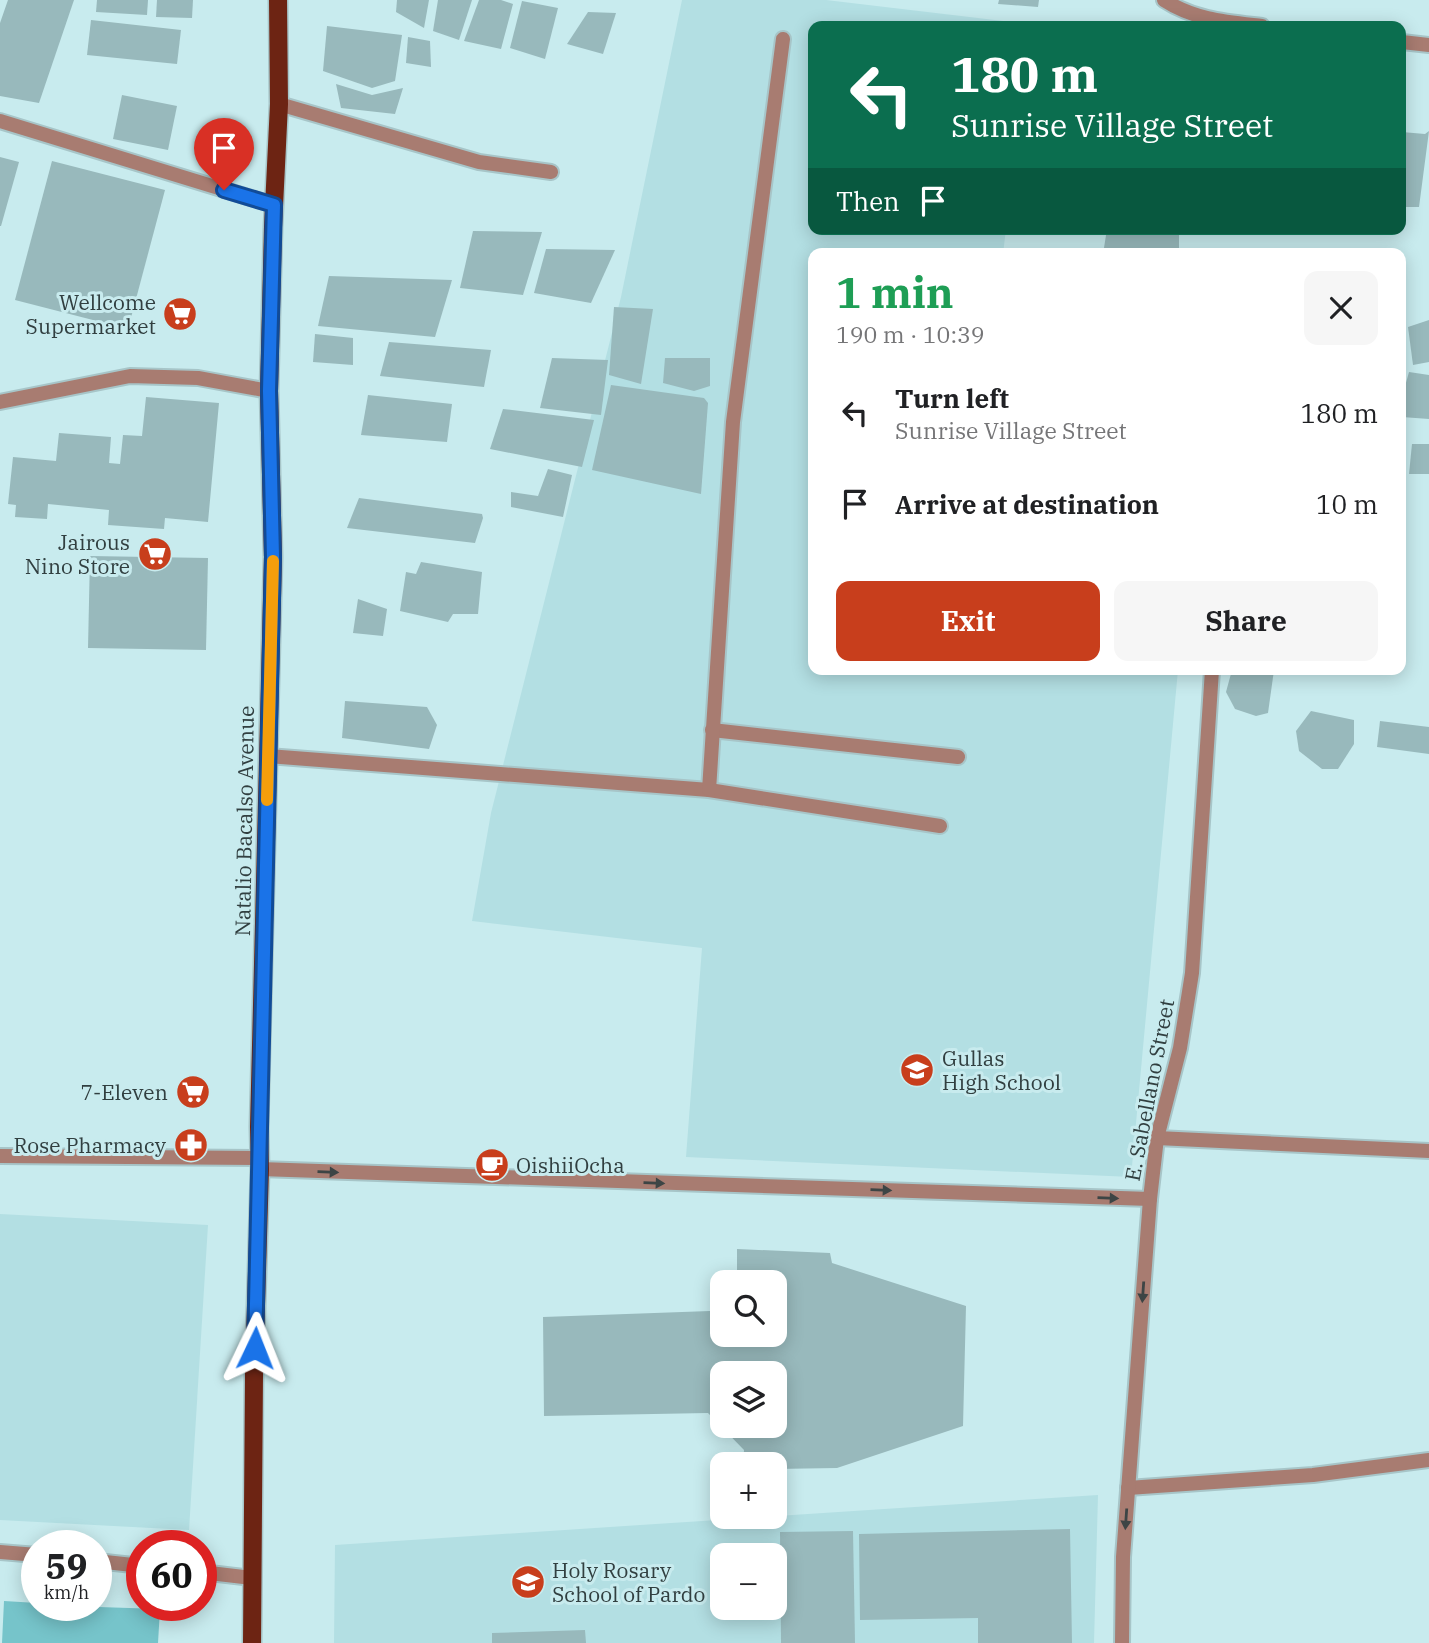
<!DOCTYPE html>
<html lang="en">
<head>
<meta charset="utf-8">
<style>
	body { margin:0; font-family:"IBM Plex Serif",serif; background:#f6f6f6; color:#202124; height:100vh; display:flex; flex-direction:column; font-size:26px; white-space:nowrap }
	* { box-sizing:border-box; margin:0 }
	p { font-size:23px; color:#757577 }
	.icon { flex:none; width:38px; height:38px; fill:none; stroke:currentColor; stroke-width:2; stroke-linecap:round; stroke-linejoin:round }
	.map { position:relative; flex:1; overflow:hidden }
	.drawer { position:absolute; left:808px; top:248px; width:598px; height:427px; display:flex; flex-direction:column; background:#fff; border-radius:14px; box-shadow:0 4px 18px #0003 }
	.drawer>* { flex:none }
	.hud { position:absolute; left:808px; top:21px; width:598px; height:214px; border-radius:14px; box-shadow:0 4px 18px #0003; background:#0b6e4f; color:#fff; overflow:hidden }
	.buttons { position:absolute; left:710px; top:1270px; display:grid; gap:14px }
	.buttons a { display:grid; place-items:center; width:77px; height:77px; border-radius:14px; background:#fff; box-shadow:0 4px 18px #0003; font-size:35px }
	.speed { position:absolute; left:21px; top:1530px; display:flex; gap:14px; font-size:35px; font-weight:700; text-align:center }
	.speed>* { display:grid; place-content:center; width:91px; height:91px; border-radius:50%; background:#fff; box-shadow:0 4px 18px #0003; line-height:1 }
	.speed small { font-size:18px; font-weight:400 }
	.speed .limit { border:10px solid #d22; background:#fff; color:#111 }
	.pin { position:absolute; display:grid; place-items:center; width:60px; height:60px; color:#fff; margin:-72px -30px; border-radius:50% 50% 50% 0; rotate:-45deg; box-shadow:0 0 7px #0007 }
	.pin .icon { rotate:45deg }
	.me { position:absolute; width:77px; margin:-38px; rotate:2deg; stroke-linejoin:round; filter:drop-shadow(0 0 5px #0008) }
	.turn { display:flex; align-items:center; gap:24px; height:147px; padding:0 28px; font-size:32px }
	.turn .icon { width:91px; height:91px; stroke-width:2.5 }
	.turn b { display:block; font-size:49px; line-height:60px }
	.then { display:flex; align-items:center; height:66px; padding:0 28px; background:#0003; gap:14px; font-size:26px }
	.round { display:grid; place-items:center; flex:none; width:74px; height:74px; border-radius:14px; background:#f6f6f6 }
	.overview { display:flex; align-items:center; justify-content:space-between; height:119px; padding:0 28px }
	h1 { font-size:42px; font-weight:700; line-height:52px; color:#1e9e55 }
	.primary-button { display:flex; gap:14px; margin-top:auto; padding:14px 28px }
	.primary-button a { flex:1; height:80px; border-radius:14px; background:#c83e1c; color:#fff; font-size:28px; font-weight:700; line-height:80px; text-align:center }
	.primary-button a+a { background:#f6f6f6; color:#202124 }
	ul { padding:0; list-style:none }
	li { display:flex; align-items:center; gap:21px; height:91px; padding:0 28px }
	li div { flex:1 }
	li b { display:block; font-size:26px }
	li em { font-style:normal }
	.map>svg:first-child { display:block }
	.built { fill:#b3dfe3; fill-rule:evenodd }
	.green { fill:#76c4ca }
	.building { fill:#98b9bc; fill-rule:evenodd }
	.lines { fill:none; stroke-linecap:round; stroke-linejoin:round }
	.service-casing { stroke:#a7c5c8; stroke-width:18 }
	.minor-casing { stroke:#a7c5c8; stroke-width:18 }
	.tertiary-casing { stroke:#a7c5c8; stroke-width:18 }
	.primary-casing { stroke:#a7c5c8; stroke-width:21 }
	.service { stroke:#a87c71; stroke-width:14 }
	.minor { stroke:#a87c71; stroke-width:14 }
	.tertiary { stroke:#a87c71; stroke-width:14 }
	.primary { stroke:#6d2413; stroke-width:18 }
	.oneway { fill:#3d4545 }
	.route-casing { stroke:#114b97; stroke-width:18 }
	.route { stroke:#1a73e8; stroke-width:12 }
	.slow { stroke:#f59e0b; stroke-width:12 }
	.labels { text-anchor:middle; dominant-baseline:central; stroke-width:6; stroke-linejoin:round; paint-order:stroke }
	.poi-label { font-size:21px; fill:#313f40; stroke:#c8ebee; text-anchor:end }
	.street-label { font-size:21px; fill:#313f40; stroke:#c8ebee }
</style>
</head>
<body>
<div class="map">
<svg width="1429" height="1643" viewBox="0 0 1429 1643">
	<rect width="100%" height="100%" fill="#c8ebee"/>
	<!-- built -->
	<g class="built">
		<path d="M682 0H826L1038 25 814 26V229H1006L1003 254H814V670H1178L1131 1177 686 1157 702 948 472 921 491 813 621 297Z"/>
		<path d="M0 1214 208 1225 189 1530 0 1520Z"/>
		<path d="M1098 1495 1094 1643H334L335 1545ZM723 1556H775V1608H723Z"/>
	</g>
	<!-- green -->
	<path class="green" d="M4 1601 37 1603V1605L160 1609 158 1643H2Z"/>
	<!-- building -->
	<g class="building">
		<path d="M8 0H74L39 103 0 96V23Z"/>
		<path d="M97 0H148L147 15 96 12Z"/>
		<path d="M157 0H193L192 18 156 17Z"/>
		<path d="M397 0H429L424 28 396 12Z"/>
		<path d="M438 0H472L459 40 433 31Z"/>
		<path d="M479 0H501L513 4 501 49 464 41Z"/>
		<path d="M999 0H1039L1038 7 998 4Z"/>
		<path d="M522 1 558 8 545 59 510 48Z"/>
		<path d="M588 12 616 13 603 54 567 44Z"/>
		<path d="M91 20 181 30 177 64 87 55Z"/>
		<path d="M327 26 402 35 395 81 372 88 323 71Z"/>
		<path d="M408 37 430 41 431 67 406 63Z"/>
		<path d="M336 84 372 95 403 88 395 114 341 108Z"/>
		<path d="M122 95 177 106 168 150 113 139Z"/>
		<path d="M1429 131 1419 207H1402V132L1425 134Z"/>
		<path d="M0 157 19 162 1 226H0Z"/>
		<path d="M52 161 165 190 128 329 15 300Z"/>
		<path d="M1107 229H1179V254H1103Z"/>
		<path d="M473 231 542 232 523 295 460 288Z"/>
		<path d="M546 249 615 250 591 303 534 293Z"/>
		<path d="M329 276 452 280 435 337 318 326Z"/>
		<path d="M614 307 653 309 641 384 609 375Z"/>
		<path d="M1429 320V362L1413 365 1408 327Z"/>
		<path d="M315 334 353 338V365L313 362Z"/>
		<path d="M389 342 491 350 484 387 380 376Z"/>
		<path d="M552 358 608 360 601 415 540 408Z"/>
		<path d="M665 358H710V386L694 391 663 383Z"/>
		<path d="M1409 372 1429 375V419L1402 417V397Z"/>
		<path d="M611 385 704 398 708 403 701 494 592 470Z"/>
		<path d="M368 395 452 404 447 442 361 435Z"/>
		<path d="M146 397 219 403 208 522 165 518 164 529 108 525 109 510 48 504 47 519 15 517 16 505 8 504 13 457 56 461 59 433 111 437 109 463 120 464 123 435 142 436Z"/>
		<path d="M503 409 594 420 582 467 490 449Z"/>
		<path d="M1412 444H1429V474H1409Z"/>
		<path d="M548 469 572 475 563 517 511 507V492L538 496Z"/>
		<path d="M359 498 482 514 483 518 475 543 347 528Z"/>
		<path d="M90 556 208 558 206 650 88 648Z"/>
		<path d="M421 562 482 572 478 614H453L448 622 400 611 406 572 416 574Z"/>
		<path d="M358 599 387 609 383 636 353 633Z"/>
		<path d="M1232 670H1274L1268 713 1256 716 1235 709 1226 692Z"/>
		<path d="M345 701 427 707 437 725 429 749 342 738Z"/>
		<path d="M1311 711 1354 720V744L1338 769H1322L1299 751 1296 731Z"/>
		<path d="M1380 721 1429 727V754L1377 747Z"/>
		<path d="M737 1249 830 1253 832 1263 966 1306 963 1426 837 1468 775 1469V1465H743L744 1450 708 1413 544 1416 543 1317 710 1311 723 1298V1335H775V1283H737ZM723 1374H775V1426H723Z"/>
		<path d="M1070 1529 1072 1643H978V1618L860 1620 859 1534Z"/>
		<path d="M853 1531 855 1643H781L780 1532Z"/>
		<path d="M585 1630 586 1643H492V1633Z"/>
	</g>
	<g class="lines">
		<!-- service casing -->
		<g class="service-casing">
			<g id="service">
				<path d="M279 104 479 162 551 172"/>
				<path d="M0 402 130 376 198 378 269 391"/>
				<path d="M712 730 958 757"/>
				<path d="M268 756 709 790 940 826"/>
				<path d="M709 790 733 422 783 39"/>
			</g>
		</g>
		<!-- minor casing -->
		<g class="minor-casing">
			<g id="minor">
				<path d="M1164 0C1195 20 1227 22 1262 26"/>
				<path d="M1402 42 1429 45"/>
				<path d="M0 121 274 205"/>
				<path d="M1157 1138 1429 1151"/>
				<path d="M0 1156 260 1158"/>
				<path d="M260 1169 1150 1199"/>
				<path d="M1128 1488 1313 1475 1429 1460"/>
				<path d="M1122 1643 1123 1557 1150 1199 1157 1138 1180 1048 1192 973 1212 670"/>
			</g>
		</g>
		<!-- tertiary casing -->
		<g class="tertiary-casing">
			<g id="tertiary">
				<path d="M0 1552 37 1555"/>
				<path d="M96 1561 142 1566"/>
				<path d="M201 1572 252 1578"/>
			</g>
		</g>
		<!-- primary casing -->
		<g class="primary-casing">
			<path id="primary" d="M252 1643 254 1374 260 1169 259 1127 273 557 269 391 273 227 279 104 278 0"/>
		</g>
		<!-- service -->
		<use href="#service" class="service"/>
		<!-- minor -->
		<use href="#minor" class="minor"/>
		<!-- tertiary -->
		<use href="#tertiary" class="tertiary"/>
		<!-- primary -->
		<use href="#primary" class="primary"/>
	</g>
	<!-- one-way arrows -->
	<defs><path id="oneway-solid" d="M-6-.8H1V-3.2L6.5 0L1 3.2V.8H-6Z" transform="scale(1.75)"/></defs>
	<g class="oneway">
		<use href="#oneway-solid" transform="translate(328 1172) rotate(2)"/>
		<use href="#oneway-solid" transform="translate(654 1183) rotate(2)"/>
		<use href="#oneway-solid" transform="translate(881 1190) rotate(2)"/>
		<use href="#oneway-solid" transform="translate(1108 1198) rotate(2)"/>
		<use href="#oneway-solid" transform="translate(1143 1292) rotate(94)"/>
		<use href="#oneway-solid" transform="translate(1126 1519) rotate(94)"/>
	</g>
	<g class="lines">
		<!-- route casing -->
		<g class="route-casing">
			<path id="route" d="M224 190 274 205 269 391 273 557 255 1348"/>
		</g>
		<!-- route -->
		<use href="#route" class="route"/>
		<!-- slow -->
		<path class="slow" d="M267 800 273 561"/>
	</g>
	<!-- icons -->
	<defs>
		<g id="supermarket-disc" transform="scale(1.75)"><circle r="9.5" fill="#c83e1c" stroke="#c8ebee"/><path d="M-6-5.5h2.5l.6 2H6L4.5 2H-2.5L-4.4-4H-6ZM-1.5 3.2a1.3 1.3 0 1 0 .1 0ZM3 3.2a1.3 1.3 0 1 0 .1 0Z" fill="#fff"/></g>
		<g id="school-disc" transform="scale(1.75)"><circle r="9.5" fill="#c83e1c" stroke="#c8ebee"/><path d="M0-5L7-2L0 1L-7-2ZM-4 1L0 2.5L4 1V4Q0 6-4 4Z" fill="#fff"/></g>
		<g id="pharmacy-disc" transform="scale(1.75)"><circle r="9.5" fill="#c83e1c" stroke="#c8ebee"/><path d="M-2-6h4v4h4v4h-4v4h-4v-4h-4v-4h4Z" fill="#fff"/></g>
		<g id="cafe-disc" transform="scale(1.75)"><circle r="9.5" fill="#c83e1c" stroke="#c8ebee"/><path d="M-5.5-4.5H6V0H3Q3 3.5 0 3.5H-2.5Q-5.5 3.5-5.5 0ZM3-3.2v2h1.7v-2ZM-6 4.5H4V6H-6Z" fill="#fff"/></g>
	</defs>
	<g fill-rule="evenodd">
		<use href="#supermarket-disc" x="180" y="314"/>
		<use href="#supermarket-disc" x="155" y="554"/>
		<use href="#school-disc" x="917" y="1070"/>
		<use href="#supermarket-disc" x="193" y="1092"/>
		<use href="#pharmacy-disc" x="191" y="1145"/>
		<use href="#cafe-disc" x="492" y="1165"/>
		<use href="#school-disc" x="528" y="1582"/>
	</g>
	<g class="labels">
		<!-- poi labels -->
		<g class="poi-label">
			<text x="156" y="302">Wellcome<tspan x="156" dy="24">Supermarket</tspan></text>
			<text x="130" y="542">Jairous<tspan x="130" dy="24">Nino Store</tspan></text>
			<text x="942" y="1058" text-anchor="start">Gullas<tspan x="942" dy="24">High School</tspan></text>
			<text x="168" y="1092">7-Eleven</text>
			<text x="166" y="1145">Rose Pharmacy</text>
			<text x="516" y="1165" text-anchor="start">OishiiOcha</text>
			<text x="552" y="1570" text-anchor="start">Holy Rosary<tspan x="552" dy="24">School of Pardo</tspan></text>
		</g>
		<!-- street labels -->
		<g class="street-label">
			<text transform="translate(244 821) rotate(-89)">Natalio Bacalso Avenue</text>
			<text transform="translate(1149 1090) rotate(-79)">E. Sabellano Street</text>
		</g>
	</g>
</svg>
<div class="buttons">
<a><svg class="icon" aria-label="search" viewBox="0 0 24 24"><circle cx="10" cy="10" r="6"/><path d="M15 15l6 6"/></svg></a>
<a><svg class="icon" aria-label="layers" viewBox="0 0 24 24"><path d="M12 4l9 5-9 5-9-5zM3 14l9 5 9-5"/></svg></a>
<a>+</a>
<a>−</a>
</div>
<div class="speed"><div>59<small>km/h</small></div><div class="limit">60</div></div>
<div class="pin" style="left:224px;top:190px;background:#d93025"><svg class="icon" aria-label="arrive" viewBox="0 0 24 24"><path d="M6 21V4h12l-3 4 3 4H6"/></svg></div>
<svg class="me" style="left:255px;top:1348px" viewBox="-20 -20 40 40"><path d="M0-17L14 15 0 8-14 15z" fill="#1a73e8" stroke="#fff" stroke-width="4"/></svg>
<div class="hud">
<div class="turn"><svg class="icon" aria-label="left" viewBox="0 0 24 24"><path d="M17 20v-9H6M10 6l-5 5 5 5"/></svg><div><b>180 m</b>Sunrise Village Street</div></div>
<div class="then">Then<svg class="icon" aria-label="arrive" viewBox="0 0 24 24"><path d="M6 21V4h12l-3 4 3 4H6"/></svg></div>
</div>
<section class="drawer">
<div class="overview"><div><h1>1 min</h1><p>190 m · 10:39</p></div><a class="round"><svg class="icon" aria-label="close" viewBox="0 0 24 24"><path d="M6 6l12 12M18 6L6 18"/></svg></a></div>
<ul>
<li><svg class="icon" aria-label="left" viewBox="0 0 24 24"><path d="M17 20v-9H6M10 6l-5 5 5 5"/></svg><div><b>Turn left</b><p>Sunrise Village Street</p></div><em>180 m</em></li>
<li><svg class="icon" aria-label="arrive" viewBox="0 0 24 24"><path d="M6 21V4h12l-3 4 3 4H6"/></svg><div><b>Arrive at destination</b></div><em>10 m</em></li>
</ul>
<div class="primary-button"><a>Exit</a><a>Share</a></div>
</section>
</div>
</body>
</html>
